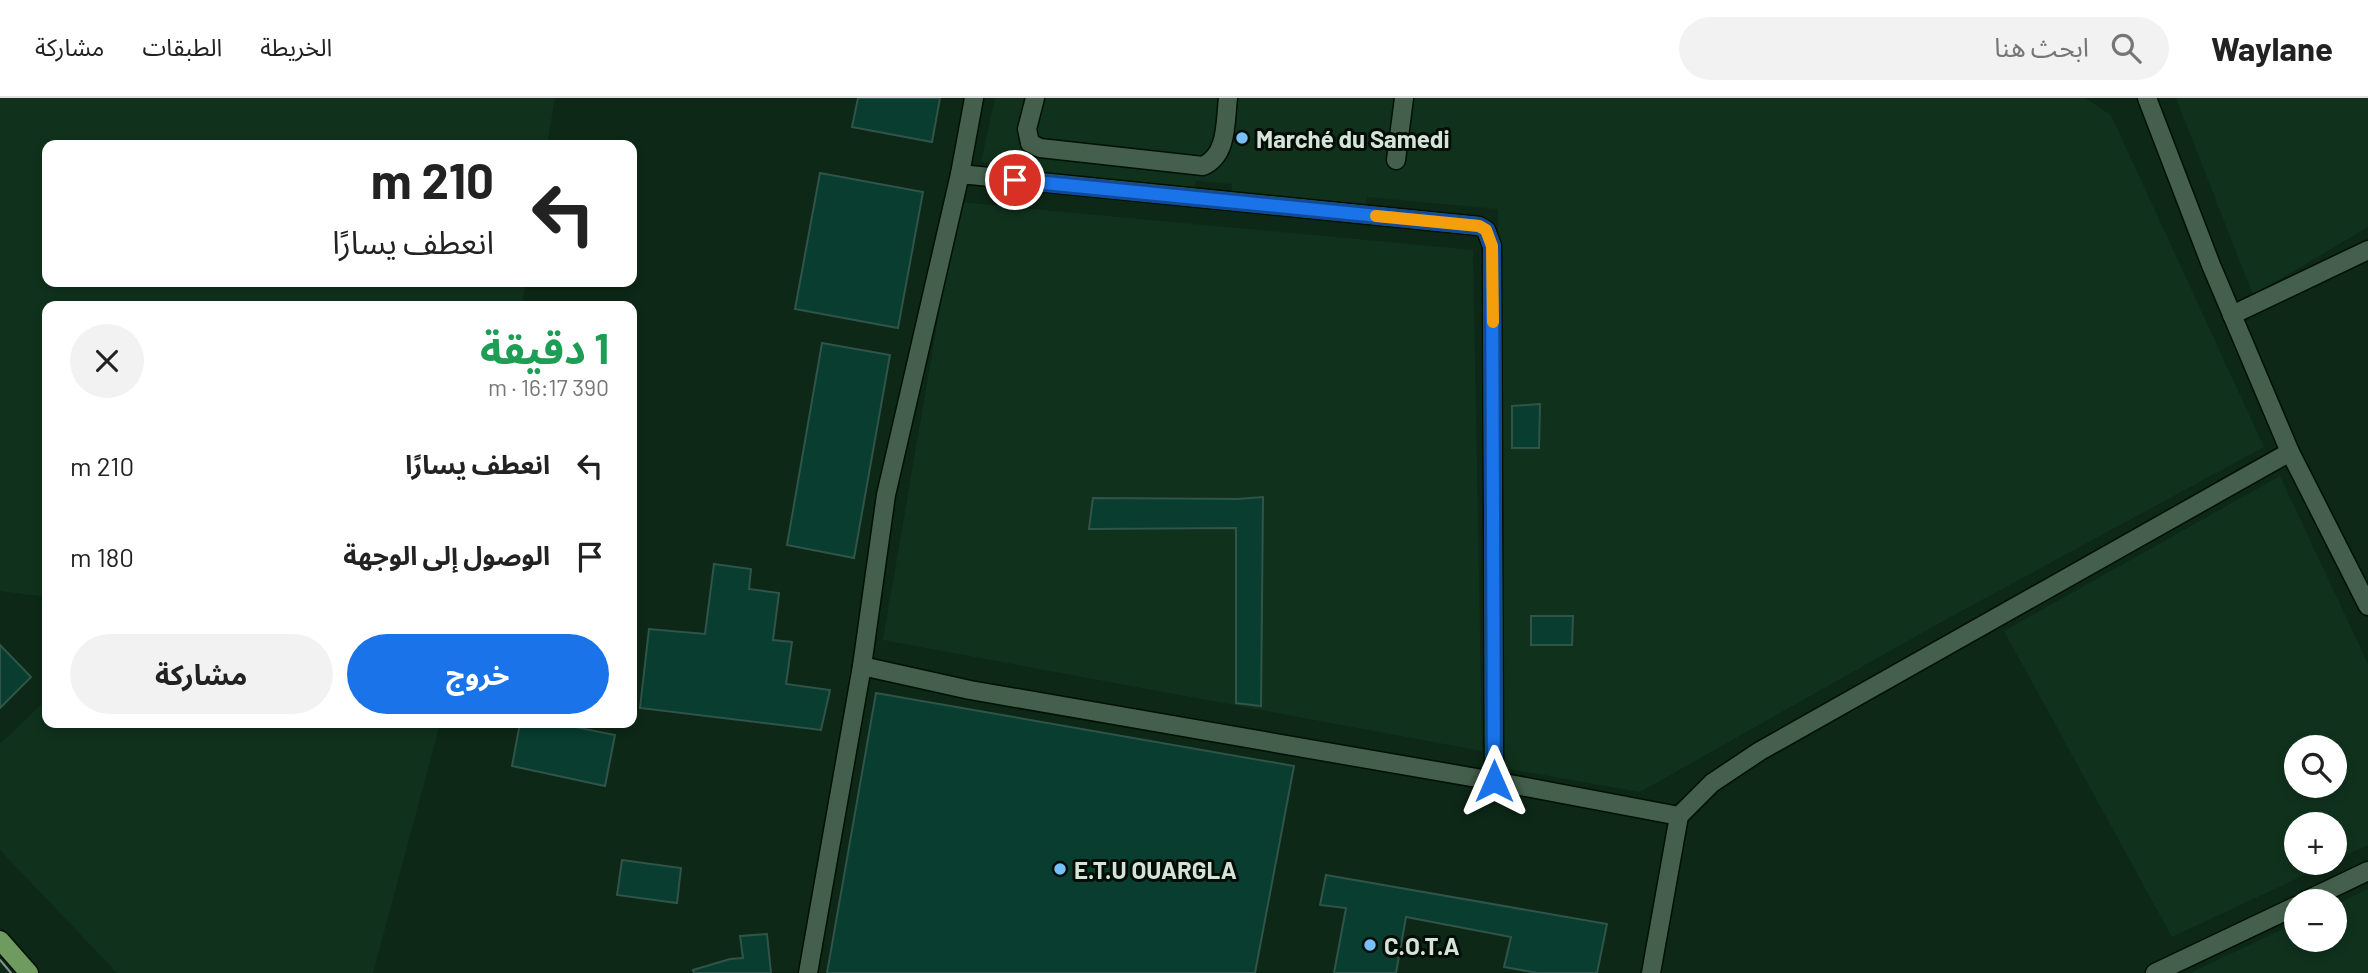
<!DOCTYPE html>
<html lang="ar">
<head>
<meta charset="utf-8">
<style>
	body { margin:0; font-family:Barlow,"Noto Sans Arabic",sans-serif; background:#f2f2f2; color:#222; direction:rtl; height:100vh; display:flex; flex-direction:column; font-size:26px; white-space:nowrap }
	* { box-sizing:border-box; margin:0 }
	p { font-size:23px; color:#767676 }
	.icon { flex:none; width:38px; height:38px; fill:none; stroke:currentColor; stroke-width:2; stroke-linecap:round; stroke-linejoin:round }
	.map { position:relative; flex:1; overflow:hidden; direction:ltr }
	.side { position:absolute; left:42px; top:203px; width:595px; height:427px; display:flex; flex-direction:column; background:#fff; border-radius:14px; box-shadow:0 4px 10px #0003; direction:rtl }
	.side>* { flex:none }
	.guide { position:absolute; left:42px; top:42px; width:595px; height:147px; border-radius:14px; box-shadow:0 4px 10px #0003; direction:rtl; background:#fff; color:#222; overflow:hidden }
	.controls { position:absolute; left:2284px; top:637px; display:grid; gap:14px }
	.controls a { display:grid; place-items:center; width:63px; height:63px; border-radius:50%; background:#fff; box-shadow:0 4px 10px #0003; font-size:35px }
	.pin { position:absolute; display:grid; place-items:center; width:60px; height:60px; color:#fff; margin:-30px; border:4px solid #fff; border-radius:50%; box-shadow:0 2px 7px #0007 }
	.me { position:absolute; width:77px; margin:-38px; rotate:0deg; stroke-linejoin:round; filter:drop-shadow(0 0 5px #0008) }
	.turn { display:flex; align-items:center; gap:24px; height:147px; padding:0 28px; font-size:32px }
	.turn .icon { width:91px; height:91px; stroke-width:2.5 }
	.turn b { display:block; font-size:49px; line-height:60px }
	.round { display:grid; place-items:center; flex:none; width:74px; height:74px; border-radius:37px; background:#f2f2f2 }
	.headline { display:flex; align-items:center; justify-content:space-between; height:119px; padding:0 28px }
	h1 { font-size:42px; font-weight:700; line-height:52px; color:#1e9e55 }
	.action { display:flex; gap:14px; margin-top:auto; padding:14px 28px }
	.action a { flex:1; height:80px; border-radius:42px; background:#1a73e8; color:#fff; font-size:28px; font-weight:700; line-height:80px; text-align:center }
	.action a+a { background:#f2f2f2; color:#222 }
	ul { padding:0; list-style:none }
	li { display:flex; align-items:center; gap:21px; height:91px; padding:0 28px }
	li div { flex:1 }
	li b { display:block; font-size:26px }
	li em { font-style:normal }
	header { display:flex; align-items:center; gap:42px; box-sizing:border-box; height:98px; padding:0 35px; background:#fff; border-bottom:2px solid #e0e0e0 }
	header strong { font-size:33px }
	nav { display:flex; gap:38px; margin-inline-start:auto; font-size:24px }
	.search { width:490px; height:63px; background:#f2f2f2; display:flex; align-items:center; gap:18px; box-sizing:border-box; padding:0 24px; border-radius:38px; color:#767676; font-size:26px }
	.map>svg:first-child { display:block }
	.built { fill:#10321d; fill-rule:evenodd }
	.building { fill:#083d30; stroke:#305449; stroke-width:2 }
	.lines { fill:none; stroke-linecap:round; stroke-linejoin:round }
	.minor-casing { stroke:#001003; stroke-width:21 }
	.major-casing { stroke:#001003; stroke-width:21 }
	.minor { stroke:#44604c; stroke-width:18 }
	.major { stroke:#6f9a60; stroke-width:18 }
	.tram { stroke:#829688; stroke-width:2 }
	.route-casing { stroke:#114b97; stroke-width:18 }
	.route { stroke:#1a73e8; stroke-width:12 }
	.slow { stroke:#f59e0b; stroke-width:12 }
	.poi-dot { fill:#79bff8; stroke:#040e07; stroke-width:2.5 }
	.labels { text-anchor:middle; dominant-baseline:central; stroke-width:6; stroke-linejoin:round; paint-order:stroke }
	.poi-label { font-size:24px; font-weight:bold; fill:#d5e4d9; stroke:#040e07; text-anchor:start }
</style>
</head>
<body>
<header>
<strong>Waylane</strong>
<div class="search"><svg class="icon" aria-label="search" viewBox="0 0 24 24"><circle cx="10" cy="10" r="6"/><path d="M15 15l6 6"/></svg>ابحث هنا</div>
<nav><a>الخريطة</a><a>الطبقات</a><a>مشاركة</a></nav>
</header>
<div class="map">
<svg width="2368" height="875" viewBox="0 0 2368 875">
	<rect width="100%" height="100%" fill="#0d2816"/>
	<!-- built -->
	<g class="built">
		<path d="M0 0H555L547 47H47V184H526L522 208H47V499L0 493Z"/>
		<path d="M995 0H2085L2111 17 2264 349 1943 523 1640 694 1503 670 1498 111 1367 99 1364 113 1231 103 1232 86 1196 83 1193 98 1009 82 1010 69 981 64Z"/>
		<path d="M2176 0H2368V129L2253 197Z"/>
		<path d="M958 104 1473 152 1482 653 883 542Z"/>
		<path d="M2280 378 2368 566V747L2335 762 2334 726H2296V765H2330L2172 839 2004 533ZM2296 649H2334V688H2296Z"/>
		<path d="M47 601V625H420L439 630 373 875H117L0 752V646Z"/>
		<path d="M2368 791V875H2190L2296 825V842H2334L2335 807Z"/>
	</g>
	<!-- building -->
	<g class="building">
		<path d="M858 0H940L932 44 852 29Z"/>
		<path d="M820 75 923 94 898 230 795 211Z"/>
		<path d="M822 245 890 257 854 460 787 447Z"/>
		<path d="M1540 306 1539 350H1512V308Z"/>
		<path d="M1263 399 1261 608 1236 605V430L1089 431 1093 400 1237 401Z"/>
		<path d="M714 466 751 471 749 491 779 495 773 542 792 544 786 586 830 592 821 632 640 610 649 531 705 536Z"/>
		<path d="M1531 518H1573L1572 547H1531Z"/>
		<path d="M0 547 31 579 0 610Z"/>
		<path d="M876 595 1294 668 1255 875H827Z"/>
		<path d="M520 625H555L615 637 605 688 512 668Z"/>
		<path d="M622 762 681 770 677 805 617 797Z"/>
		<path d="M1326 777 1607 826 1597 875H1538L1504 869 1511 839 1406 819 1396 875H1334L1346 810 1320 807Z"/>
		<path d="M767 836 771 875H694L693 872 730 861 743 860 740 838Z"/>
	</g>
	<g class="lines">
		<!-- minor casing -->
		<g class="minor-casing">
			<g id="minor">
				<path d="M1035 0 1027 31 1030 45 1040 50 1203 68C1228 57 1225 24 1228 0"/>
				<path d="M2147 0 2211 167 2290 354 2368 508"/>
				<path d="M1396 62 1404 0"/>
				<path d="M960 76 974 0"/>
				<path d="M2232 217 2368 152"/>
				<path d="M862 568 886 397 960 76 1479 128 1486 132 1492 148 1494 683"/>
				<path d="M2305 803 2368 773"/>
				<path d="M808 875 862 568 970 592 1494 683 1679 718"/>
				<path d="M1651 875 1679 718 1712 685 1760 653 2290 354"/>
				<path d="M2155 875 2296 808"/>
			</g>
		</g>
		<!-- major casing -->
		<g class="major-casing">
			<path id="major" d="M0 842 29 875"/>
		</g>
		<!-- minor -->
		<use href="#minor" class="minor"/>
		<!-- major -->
		<use href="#major" class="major"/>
		<!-- tram -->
		<path class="tram" d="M0 862 11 875"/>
	</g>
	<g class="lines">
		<!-- route casing -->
		<g class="route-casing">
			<path id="route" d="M1015 82 1479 128 1486 132 1492 148 1494 683"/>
		</g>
		<!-- route -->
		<use href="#route" class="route"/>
		<!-- slow -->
		<path class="slow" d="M1376 118 1479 128 1486 132 1492 148 1493 224"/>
	</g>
	<!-- markers -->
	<g class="poi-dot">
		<circle cx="1242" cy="40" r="7"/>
		<circle cx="1060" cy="771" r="7"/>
		<circle cx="1370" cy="847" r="7"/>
	</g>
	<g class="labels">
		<!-- poi labels -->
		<g class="poi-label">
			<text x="1256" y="40">Marché du Samedi</text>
			<text x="1074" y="771">E.T.U OUARGLA</text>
			<text x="1384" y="847">C.O.T.A</text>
		</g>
	</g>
</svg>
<div class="controls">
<a><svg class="icon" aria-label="search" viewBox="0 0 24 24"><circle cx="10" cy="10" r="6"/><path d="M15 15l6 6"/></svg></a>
<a>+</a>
<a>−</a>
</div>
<div class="pin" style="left:1015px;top:82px;background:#d93025"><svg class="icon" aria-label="arrive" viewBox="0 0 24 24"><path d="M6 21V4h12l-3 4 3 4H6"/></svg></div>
<svg class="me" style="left:1494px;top:683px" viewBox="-20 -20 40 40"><path d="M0-17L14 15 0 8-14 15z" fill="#1a73e8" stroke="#fff" stroke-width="4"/></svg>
<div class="guide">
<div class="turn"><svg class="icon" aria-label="left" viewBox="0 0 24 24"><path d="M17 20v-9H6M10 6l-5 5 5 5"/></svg><div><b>210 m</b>انعطف يسارًا</div></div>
</div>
<section class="side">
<div class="headline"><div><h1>1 دقيقة</h1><p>390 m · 16:17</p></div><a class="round"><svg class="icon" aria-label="close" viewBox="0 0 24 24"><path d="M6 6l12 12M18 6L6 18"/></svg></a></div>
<ul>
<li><svg class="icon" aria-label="left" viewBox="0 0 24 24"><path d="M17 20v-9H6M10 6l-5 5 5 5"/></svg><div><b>انعطف يسارًا</b></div><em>210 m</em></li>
<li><svg class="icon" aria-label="arrive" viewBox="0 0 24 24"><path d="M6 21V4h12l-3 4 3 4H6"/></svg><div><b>الوصول إلى الوجهة</b></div><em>180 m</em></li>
</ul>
<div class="action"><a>خروج</a><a>مشاركة</a></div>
</section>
</div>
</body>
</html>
